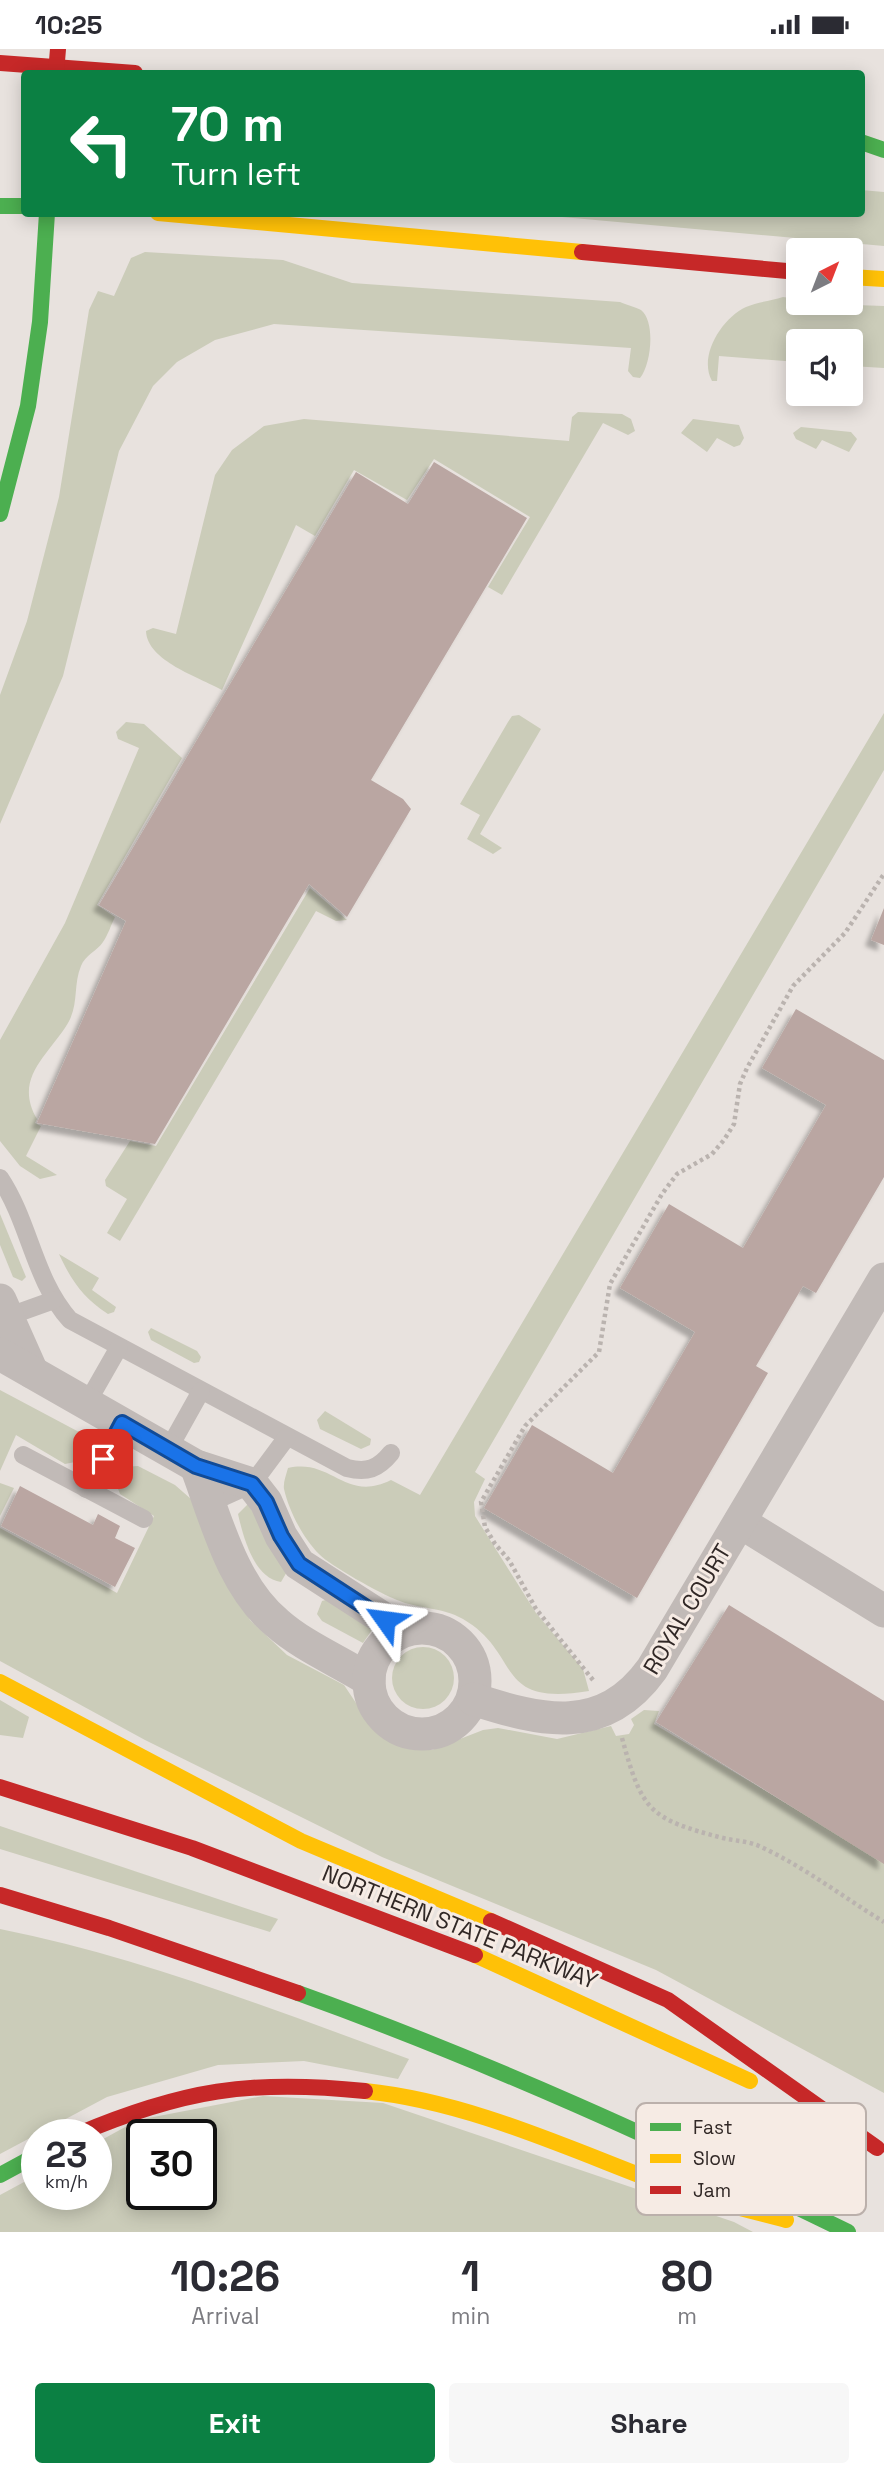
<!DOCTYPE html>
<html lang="en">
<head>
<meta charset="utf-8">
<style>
	body { margin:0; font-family:"Space Grotesk",sans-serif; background:#f7f7f7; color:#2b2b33; height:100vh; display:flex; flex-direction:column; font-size:26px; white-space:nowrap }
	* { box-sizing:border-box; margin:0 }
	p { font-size:23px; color:#7c7c81 }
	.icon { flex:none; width:38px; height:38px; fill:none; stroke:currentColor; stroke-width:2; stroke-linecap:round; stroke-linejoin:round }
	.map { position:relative; height:2183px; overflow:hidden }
	.panel { display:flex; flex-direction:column; background:#fff; flex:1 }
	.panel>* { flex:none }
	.guide { position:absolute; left:21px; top:21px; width:844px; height:147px; border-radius:7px; box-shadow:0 4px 18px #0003; background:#0b8043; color:#fff; overflow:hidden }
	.needle { width:46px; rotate:42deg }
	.buttons { position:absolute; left:786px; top:189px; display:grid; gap:14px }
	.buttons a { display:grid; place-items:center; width:77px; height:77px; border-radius:7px; background:#fff; box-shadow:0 4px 18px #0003; font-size:35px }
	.speed { position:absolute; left:21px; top:2070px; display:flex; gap:14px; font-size:35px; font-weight:700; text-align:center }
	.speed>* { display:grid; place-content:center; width:91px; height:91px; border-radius:50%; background:#fff; box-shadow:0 4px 18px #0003; line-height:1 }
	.speed small { font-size:18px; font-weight:400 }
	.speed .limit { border:4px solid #111; border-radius:10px; background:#fff; color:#111 }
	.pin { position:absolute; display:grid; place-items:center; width:60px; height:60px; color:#fff; margin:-30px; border-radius:14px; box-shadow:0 4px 10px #0006 }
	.me { position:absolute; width:77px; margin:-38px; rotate:301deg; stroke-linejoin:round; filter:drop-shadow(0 0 5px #0008) }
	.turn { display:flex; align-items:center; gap:24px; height:147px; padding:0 35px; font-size:32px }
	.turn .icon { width:91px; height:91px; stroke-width:2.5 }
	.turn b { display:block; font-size:49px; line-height:60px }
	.eta { display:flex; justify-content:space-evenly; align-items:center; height:119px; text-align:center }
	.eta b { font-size:42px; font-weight:600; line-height:49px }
	.primary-button { display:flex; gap:14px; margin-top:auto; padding:14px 35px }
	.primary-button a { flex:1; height:80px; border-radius:7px; background:#0b8043; color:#fff; font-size:28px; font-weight:600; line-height:80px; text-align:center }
	.primary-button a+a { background:#f7f7f7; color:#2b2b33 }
	.status { display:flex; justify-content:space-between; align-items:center; height:49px; padding:0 35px; background:#fff; direction:ltr }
	.status svg { height:19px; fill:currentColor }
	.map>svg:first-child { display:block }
	.green { fill:#cbccb9; fill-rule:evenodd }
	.building { fill:#baa6a2; filter:url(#shadow) }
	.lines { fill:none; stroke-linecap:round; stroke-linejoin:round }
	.path { stroke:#bab3af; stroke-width:4.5; stroke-dasharray:3.5 3.5; stroke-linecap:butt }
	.lane { stroke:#c1bab7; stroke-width:18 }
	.street { stroke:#c1bab7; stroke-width:33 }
	.fast { stroke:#4caf50; stroke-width:16 }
	.slow { stroke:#ffc107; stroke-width:16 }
	.jam { stroke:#c62828; stroke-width:16 }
	.jam-bridge { stroke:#c62828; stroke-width:16 }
	.route-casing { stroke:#114b97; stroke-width:18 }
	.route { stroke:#1a73e8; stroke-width:12 }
	.labels { text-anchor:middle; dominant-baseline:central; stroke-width:6; stroke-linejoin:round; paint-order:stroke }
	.street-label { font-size:23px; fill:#312826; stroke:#f6ebe4 }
	.key { fill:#f6ebe4; stroke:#bbb0ab; stroke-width:2 }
	.key-label { font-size:19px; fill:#312826 }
</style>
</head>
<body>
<div class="status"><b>10:25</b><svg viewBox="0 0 49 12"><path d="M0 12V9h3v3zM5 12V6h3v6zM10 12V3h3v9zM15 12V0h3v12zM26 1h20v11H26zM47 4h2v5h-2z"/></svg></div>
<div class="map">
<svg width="884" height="2183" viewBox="0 0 884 2183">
	<defs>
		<filter id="shadow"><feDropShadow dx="-6" dy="6" stdDeviation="2" flood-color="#0004"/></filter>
	</defs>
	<rect width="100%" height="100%" fill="#e8e2de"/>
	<!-- green -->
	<g class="green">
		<path d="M861 141 884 143V197L529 165 861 164Z"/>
		<path d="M145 203 283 211 352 234 620 253C626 256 636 258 641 261 656 273 651 316 640 329L633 328 628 322 631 299 274 275 215 291 177 313 153 337 119 402 63 627 0 775V646L27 572 59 448 89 261 98 242 114 247 131 209Z"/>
		<path d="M783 248 798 250V254L884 257V319L851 317 850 292H798V313L719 307 717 332H712C698 307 722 269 746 258 757 253 771 252 783 248Z"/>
		<path d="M578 363 622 365 631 370 635 382 628 386 603 374 502 546 488 538 530 468 434 410 407 451 354 421 315 487 296 476 222 641C199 628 147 612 146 582L153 579 176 585 215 426 232 401 264 377 304 370 569 392 572 368Z"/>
		<path d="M693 370 739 376 744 389 740 396 734 398 717 389 707 403 681 384Z"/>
		<path d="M801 378 851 383 857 390 849 403 822 391 816 400 796 390 793 384Z"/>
		<path d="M884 664V721L475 1423 485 1430 474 1453 475 1467 536 1564 583 1620 589 1642C492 1658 523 1605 463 1570 442 1558 418 1560 397 1551 381 1545 329 1516 319 1505 303 1489 289 1462 284 1440 283 1434 286 1426 288 1419 332 1409 345 1454 391 1431L420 1446Z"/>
		<path d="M519 666 541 680 480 785 502 799 493 805 467 790 480 766 460 755 508 673 512 667Z"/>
		<path d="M126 673 144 675 182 709 97 856 115 868C111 876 108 886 103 893 97 902 85 906 81 917 73 936 79 955 68 974 48 1007 13 1029 37 1070L35 1074 41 1077 26 1107 57 1126 40 1130 20 1117 0 1092V991L65 874 139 699 118 690 116 683Z"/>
		<path d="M310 839 347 871 336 872 316 862 120 1192 107 1184 127 1150 106 1137 105 1131 130 1092 156 1097Z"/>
		<path d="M0 1165 26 1228 22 1232 13 1228 0 1196Z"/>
		<path d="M59 1205 99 1229 92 1241 116 1258 114 1263 108 1265C83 1249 71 1231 59 1205Z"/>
		<path d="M151 1279 197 1302 201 1308 199 1313 194 1314 151 1291 148 1283Z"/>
		<path d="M0 1341 79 1383 88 1397 80 1412 65 1415 16 1386 0 1422Z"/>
		<path d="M325 1362 371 1390 370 1396 361 1400 320 1380 317 1371Z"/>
		<path d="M138 1417 175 1436 199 1457 250 1571 287 1606 344 1636 370 1675 392 1693 411 1700 432 1701 483 1681 498 1679 557 1690 611 1677 616 1687 629 1685 634 1676 631 1670 644 1661 659 1662 654 1675 884 1813V2044L656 1921 382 1808 145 1691 0 1612V1479L117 1544 154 1467 120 1445 115 1432 123 1418Z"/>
		<path d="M0 1434 14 1439 0 1467Z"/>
		<path d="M248 1455 288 1521 281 1533C254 1530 243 1487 238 1465Z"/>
		<path d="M329 1550 374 1578 363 1594 322 1572 317 1565 322 1552Z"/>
		<circle cx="423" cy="1629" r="31"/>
		<path d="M0 1651 29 1668 23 1689 0 1686Z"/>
		<path d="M0 1777 278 1870 270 1883 0 1800Z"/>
		<path d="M0 1880C141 1908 274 1961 409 2010L398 2030 304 2012 218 2016 107 2048 0 2105Z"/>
		<path d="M263 2047 383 2054 734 2173 753 2183H0V2146L37 2126V2146H96V2094L138 2071ZM142 2086H201V2146H142Z"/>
	</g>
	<!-- building -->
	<g class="building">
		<path d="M434 413 527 469 371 731 403 750 411 760 347 868 309 835 155 1095 37 1074 126 872 99 856 356 423 408 455Z"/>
		<path d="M884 859V896L871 891Z"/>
		<path d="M796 960 884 1011V1128L816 1244 803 1237 756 1317 768 1324 637 1549 484 1459 532 1376 613 1424 695 1283 620 1239 669 1155 743 1199 826 1056 762 1019Z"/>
		<path d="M20 1437 93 1476 98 1465 120 1477 115 1489 135 1499 115 1538 1 1477Z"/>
		<path d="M729 1556 884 1652V1815L656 1673Z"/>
	</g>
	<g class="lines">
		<!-- path -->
		<g class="path">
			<path d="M593 1631 536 1560 509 1511 495 1495 485 1478 481 1453 525 1377 599 1303 610 1235 662 1145 677 1125 712 1105 724 1091 734 1075 740 1035 747 1019 793 937 845 884 884 825"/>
			<path d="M622 1689C642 1762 649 1770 723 1789 735 1792 748 1792 759 1797 803 1817 843 1848 884 1873"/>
		</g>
		<!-- lane -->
		<g class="lane">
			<path d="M0 1129C30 1174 34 1231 70 1271L347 1419C367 1424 378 1420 391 1404"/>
			<path d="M1 1270 54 1251"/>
			<path d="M87 1354 119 1298"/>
			<path d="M168 1401 201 1342"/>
			<path d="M23 1406 144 1470"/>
			<path d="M86 1440 122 1375"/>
			<path d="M210 1454 252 1435 287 1388"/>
		</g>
		<!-- street -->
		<g class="street">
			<path d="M0 1251 32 1323"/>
			<path d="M0 1305 196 1417 252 1435 266 1453 281 1487 299 1515 403 1582"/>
			<path d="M196 1417C216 1470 232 1537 277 1574 303 1597 339 1612 369 1631"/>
			<path d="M740 1473 884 1562"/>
			<circle cx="422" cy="1632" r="53"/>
			<path d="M473 1650C541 1672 603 1688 652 1620L884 1230"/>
		</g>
		<!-- fast -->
		<g class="fast">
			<path d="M861 93 884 101"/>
			<path d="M0 157H24"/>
			<path d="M0 465 28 357 40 273 47 164"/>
			<path d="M298 1944C487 2012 669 2095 848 2183"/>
			<path d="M0 2126 37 2106"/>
		</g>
		<!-- slow -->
		<g class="slow">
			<path d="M158 164 582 203"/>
			<path d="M850 228 884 230"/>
			<path d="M0 1633 301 1792 491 1872"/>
			<path d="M475 1906 750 2032"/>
			<path d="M365 2042C472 2053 573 2102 673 2139 710 2152 748 2161 786 2171"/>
		</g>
		<!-- jam -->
		<g class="jam">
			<path d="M0 14 135 24"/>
			<path d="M582 203 798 223"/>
			<path d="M0 1738 192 1799 475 1906"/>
			<path d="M0 1846 109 1879 298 1944"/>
			<path d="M491 1872 668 1951 877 2099"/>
			<path d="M76 2086C182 2041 250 2030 365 2042"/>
		</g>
		<!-- jam-bridge -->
		<path class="jam-bridge" d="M56 24 58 0"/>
	</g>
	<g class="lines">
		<!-- route casing -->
		<g class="route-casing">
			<path id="route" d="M103 1410 122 1374 196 1417 252 1435 266 1453 281 1487 299 1515 385 1571"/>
		</g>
		<!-- route -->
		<use href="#route" class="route"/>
	</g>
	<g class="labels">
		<!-- street labels -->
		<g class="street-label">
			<text transform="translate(687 1560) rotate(-59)">ROYAL COURT</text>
			<text transform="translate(460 1878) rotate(22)">NORTHERN STATE PARKWAY</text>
		</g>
	</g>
	<!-- legend -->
	<rect x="636" y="2054" width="230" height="112" rx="10" class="key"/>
	<rect x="650" y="2074" width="31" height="8" fill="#4caf50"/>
	<rect x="650" y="2105" width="31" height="9" fill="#ffc107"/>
	<rect x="650" y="2137" width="31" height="8" fill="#c62828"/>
	<g class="key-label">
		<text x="693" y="2085">Fast</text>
		<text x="693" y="2116">Slow</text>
		<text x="693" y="2148">Jam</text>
	</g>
</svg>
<div class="buttons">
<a><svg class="needle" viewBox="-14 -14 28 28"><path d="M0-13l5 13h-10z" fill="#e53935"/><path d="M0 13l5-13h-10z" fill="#7c7c81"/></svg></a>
<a><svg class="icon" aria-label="sound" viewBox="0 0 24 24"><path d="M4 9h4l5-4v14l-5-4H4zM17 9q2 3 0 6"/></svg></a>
</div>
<div class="speed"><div>23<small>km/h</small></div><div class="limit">30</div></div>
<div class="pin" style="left:103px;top:1410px;background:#d93025"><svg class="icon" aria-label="arrive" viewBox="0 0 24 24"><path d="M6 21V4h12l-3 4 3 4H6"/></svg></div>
<svg class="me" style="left:385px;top:1571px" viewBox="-20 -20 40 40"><path d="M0-17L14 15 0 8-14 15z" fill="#1a73e8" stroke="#fff" stroke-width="4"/></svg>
<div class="guide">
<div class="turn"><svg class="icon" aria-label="left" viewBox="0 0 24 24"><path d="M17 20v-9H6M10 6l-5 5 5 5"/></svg><div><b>70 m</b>Turn left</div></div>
</div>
</div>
<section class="panel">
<div class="eta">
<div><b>10:26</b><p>Arrival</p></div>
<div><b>1</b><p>min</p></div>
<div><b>80</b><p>m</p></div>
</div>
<div class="primary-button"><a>Exit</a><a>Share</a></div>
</section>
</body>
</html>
